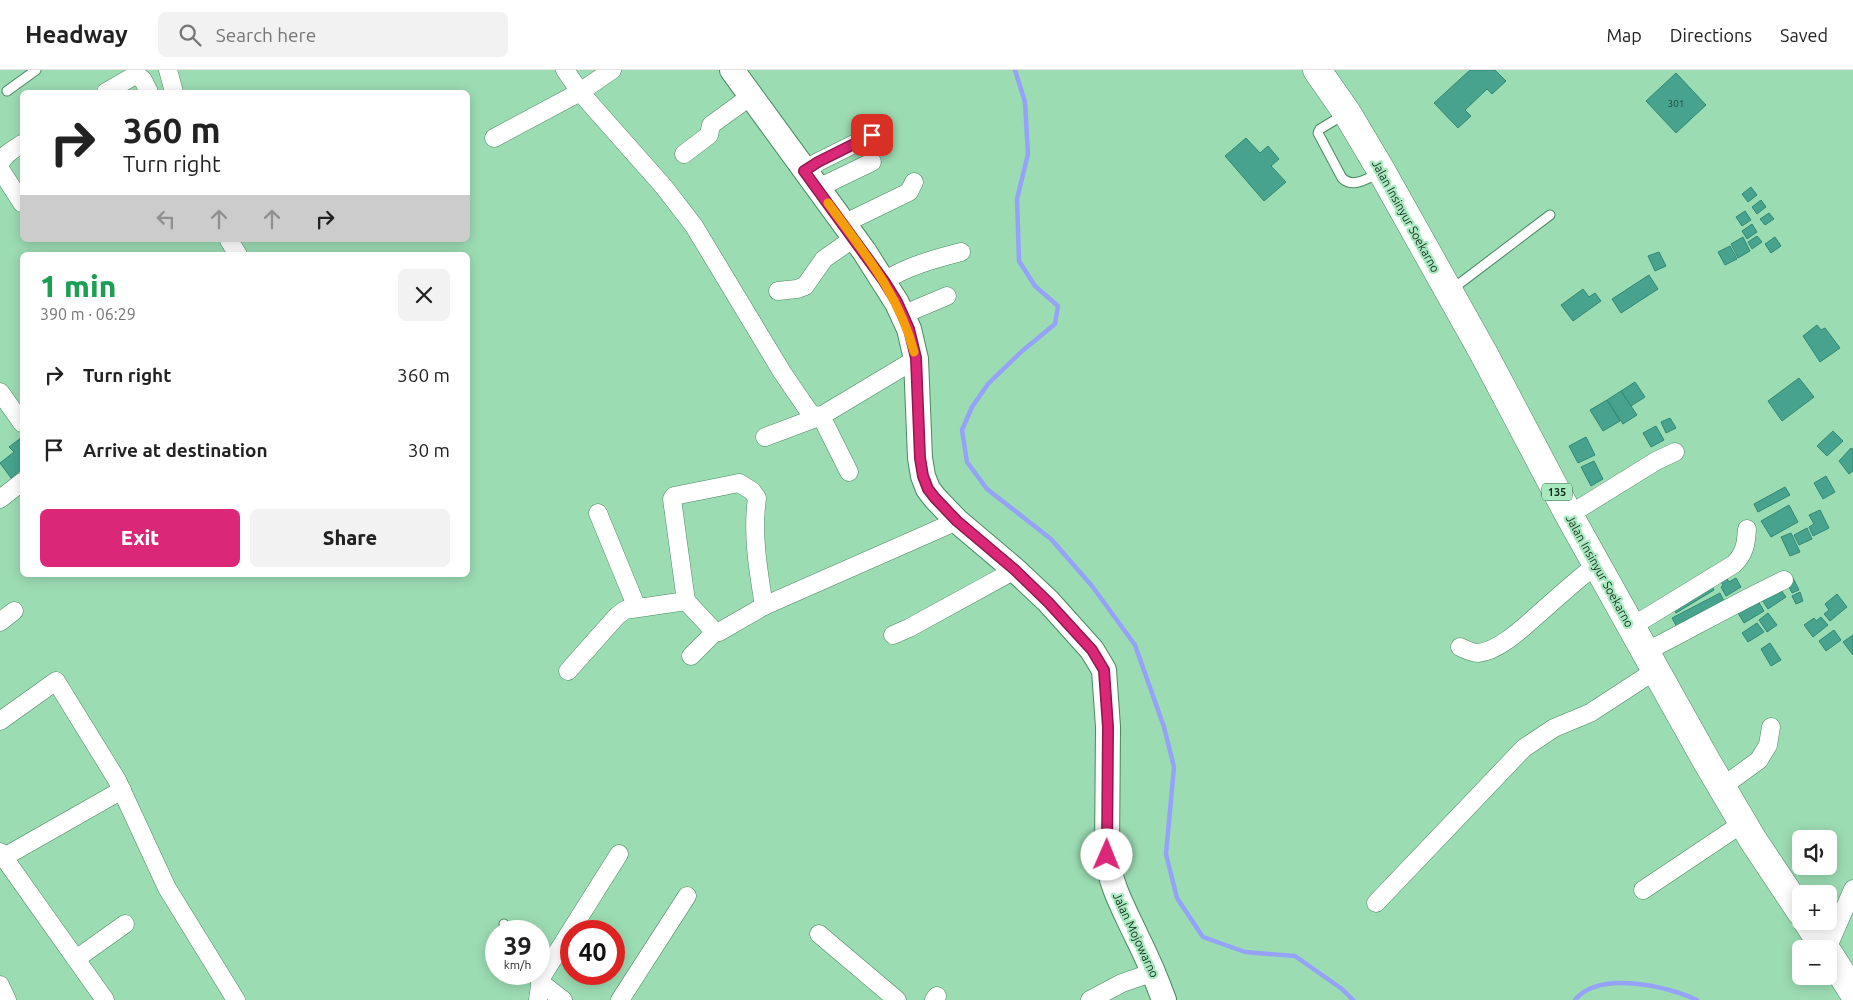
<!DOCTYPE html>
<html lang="en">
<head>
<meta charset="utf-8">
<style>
	body { margin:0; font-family:Ubuntu,sans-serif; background:#f2f2f2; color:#222; height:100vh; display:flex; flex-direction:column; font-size:19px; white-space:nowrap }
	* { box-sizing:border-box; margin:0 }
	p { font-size:16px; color:#767676 }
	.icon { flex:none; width:28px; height:28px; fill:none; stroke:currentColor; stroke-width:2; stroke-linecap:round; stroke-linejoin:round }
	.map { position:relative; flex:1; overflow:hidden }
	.drawer { position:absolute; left:20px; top:182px; width:450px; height:325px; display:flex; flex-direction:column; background:#fff; border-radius:8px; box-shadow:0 2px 12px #0003 }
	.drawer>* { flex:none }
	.hud { position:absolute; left:20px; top:20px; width:450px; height:152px; border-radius:8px; box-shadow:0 2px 12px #0003; background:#fff; color:#222; overflow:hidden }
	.buttons { position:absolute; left:1792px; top:760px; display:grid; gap:10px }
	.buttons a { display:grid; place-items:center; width:45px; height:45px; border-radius:8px; background:#fff; box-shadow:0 2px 12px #0003; font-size:25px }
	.speed { position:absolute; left:485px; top:850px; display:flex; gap:10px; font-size:25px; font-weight:700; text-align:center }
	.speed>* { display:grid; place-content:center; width:65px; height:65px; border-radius:50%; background:#fff; box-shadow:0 2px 12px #0003; line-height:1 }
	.speed small { font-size:12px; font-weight:400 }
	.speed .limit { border:8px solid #d22; background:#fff; color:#111 }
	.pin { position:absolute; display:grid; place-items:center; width:42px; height:42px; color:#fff; margin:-21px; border-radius:10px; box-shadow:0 2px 8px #0006 }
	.me { position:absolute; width:55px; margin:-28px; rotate:1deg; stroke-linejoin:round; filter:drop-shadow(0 0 4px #0008) }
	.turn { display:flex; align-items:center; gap:18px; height:105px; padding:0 20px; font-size:22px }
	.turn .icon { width:65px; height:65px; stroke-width:2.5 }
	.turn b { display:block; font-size:35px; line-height:42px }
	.lanes { display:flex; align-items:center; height:48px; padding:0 20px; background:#0003; justify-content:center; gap:25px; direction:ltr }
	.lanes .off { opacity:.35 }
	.round { display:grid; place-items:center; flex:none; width:52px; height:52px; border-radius:8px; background:#f2f2f2 }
	.overview { display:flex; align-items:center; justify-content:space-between; height:85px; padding:0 20px }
	h1 { font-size:30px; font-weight:800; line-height:38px; color:#1e9e55 }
	.action { display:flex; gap:10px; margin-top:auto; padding:10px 20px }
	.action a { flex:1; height:58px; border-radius:8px; background:#db2777; color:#fff; font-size:20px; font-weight:800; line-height:58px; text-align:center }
	.action a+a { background:#f2f2f2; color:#222 }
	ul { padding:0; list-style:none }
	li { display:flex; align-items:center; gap:15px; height:75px; padding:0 20px }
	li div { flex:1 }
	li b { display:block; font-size:19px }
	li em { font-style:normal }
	header { display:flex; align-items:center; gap:30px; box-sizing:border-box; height:70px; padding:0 25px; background:#fff; border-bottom:1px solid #e0e0e0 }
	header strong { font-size:24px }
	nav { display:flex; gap:28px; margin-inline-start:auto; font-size:18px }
	.search { width:350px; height:45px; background:#f2f2f2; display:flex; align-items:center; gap:12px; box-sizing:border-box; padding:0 18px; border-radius:8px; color:#767676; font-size:19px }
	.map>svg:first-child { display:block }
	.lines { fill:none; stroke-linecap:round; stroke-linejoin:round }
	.stream { stroke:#95a2f8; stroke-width:4.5 }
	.building { fill:#47a38e; stroke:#328775 }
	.lane-casing { stroke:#4a8863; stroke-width:11 }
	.street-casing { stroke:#4a8863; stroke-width:19 }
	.secondary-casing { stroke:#4a8863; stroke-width:26 }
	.primary-casing { stroke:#4a8863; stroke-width:29 }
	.lane { stroke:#fff; stroke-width:9 }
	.street { stroke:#fff; stroke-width:18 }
	.secondary { stroke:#fff; stroke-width:24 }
	.primary { stroke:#fff; stroke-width:28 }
	.route-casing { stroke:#8e194d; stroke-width:12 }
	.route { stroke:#db2777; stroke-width:9 }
	.slow { stroke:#f59e0b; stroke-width:9 }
	.labels { text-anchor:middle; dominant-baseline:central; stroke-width:4.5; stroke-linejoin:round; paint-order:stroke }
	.number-label { font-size:10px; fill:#1e4938 }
	.shield { fill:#a9e9c0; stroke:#3f644c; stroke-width:1 }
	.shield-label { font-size:11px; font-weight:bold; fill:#112b1b }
	.street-label { font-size:12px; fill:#112b1b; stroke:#a9e9c0 }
</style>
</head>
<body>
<header>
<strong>Headway</strong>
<div class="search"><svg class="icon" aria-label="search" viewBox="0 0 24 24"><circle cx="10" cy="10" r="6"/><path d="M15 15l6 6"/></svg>Search here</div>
<nav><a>Map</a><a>Directions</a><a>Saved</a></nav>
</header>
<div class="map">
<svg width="1853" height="930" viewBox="0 0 1853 930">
	<rect width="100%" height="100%" fill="#9cdcb3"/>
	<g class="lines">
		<!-- stream -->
		<g class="stream">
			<path d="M1015 0 1025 32 1028 84 1017 129 1019 191 1035 216 1058 236 1055 254 1021 282 988 314 972 337 962 360 967 392 987 419 1051 469 1092 516 1135 575 1164 657 1174 697 1166 784 1177 828 1203 867 1245 882 1295 886 1342 919 1353 930"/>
			<path d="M1575 930C1599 900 1667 916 1697 930"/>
		</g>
	</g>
	<!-- building -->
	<g class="building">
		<path d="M1470 0H1495L1506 11 1492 24 1487 19 1465 40 1471 46 1458 58 1434 33Z"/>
		<path d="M1676 3 1706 35 1676 63 1646 31Z"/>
		<path d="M1246 68 1260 83 1268 76 1279 89 1271 96 1286 112 1264 131 1225 86Z"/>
		<path d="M1751 117 1757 125 1748 132 1742 124Z"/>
		<path d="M1761 130 1766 137 1757 144 1752 137Z"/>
		<path d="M1745 141 1751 150 1742 156 1736 147Z"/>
		<path d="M1769 143 1774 149 1765 155 1760 149Z"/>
		<path d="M1752 154 1757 162 1747 169 1742 161Z"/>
		<path d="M1757 166 1762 172 1752 179 1748 172Z"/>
		<path d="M1743 167 1750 181 1738 188 1731 174Z"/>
		<path d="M1775 167 1781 176 1771 183 1765 174Z"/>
		<path d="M1730 176 1737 189 1725 195 1718 182Z"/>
		<path d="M1659 182 1666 196 1655 201 1648 186Z"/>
		<path d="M1649 205 1658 219 1621 243 1612 229Z"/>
		<path d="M1583 219 1589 227 1595 223 1601 231 1573 251 1561 235Z"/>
		<path d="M1817 255 1821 260 1825 258 1840 278 1820 292 1803 266Z"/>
		<path d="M1799 308 1814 327 1782 351 1768 331Z"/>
		<path d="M1635 312 1645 327 1631 336 1621 321Z"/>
		<path d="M1621 321 1637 345 1623 354 1607 330Z"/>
		<path d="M1607 330 1620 351 1603 361 1590 340Z"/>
		<path d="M1670 348 1676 358 1666 363 1661 352Z"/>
		<path d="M1656 356 1664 370 1651 377 1643 363Z"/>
		<path d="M1833 361 1843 371 1827 386 1817 376Z"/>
		<path d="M22 367V399L11 408 0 393 14 382 9 377Z"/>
		<path d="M1586 367 1595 385 1578 393 1569 376Z"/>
		<path d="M1851 378 1853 379V401L1849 404 1839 391Z"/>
		<path d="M1594 391 1603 409 1591 416 1581 397Z"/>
		<path d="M1826 406 1835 422 1823 429 1814 413Z"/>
		<path d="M1785 417 1790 425 1758 442 1754 434Z"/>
		<path d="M1789 435 1798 452 1771 467 1761 451Z"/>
		<path d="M1820 440 1829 458 1813 466 1809 457 1814 454 1809 445Z"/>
		<path d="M1807 458 1812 469 1799 475 1794 465Z"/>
		<path d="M1791 463 1800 482 1790 486 1781 467Z"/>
		<path d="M1724 504 1729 512 1736 508 1741 517 1726 526 1721 517 1723 515 1718 508Z"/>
		<path d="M1793 508 1799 520 1792 523 1786 511Z"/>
		<path d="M1709 511 1714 520 1676 543 1672 535Z"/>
		<path d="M1778 516 1786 527 1768 539 1760 527Z"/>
		<path d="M1800 522 1803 531 1796 534 1792 526Z"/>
		<path d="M1720 523 1725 533 1678 559 1672 548Z"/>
		<path d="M1837 524 1847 537 1830 551 1824 544 1829 540 1825 534Z"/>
		<path d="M1755 526 1764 541 1744 553 1735 538Z"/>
		<path d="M1768 543 1777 555 1767 562 1759 550Z"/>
		<path d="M1821 547 1828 555 1813 567 1804 555 1814 548 1816 551Z"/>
		<path d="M1757 553 1764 562 1748 572 1742 563Z"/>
		<path d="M1834 560 1841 570 1826 581 1819 571Z"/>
		<path d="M1853 565V585L1843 572Z"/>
		<path d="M1770 573 1781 590 1771 596 1761 579Z"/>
	</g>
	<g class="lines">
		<!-- lane casing -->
		<g class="lane-casing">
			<g id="lane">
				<path d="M7 21 36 0"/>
				<path d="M1345 44 1320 59 1318 63 1342 108C1353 119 1367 108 1380 103"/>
				<path d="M1451 220 1550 145"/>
				<path d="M504 854 507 861"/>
			</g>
		</g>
		<!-- street casing -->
		<g class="street-casing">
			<g id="street">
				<path d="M168 0 174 22"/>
				<path d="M565 0 580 22 664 117 694 156 782 302 810 343 814 345 821 346 916 289"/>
				<path d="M106 22 132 7 138 6 143 10 149 22"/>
				<path d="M494 68 580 22 612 0"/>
				<path d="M684 84 709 65 711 55 751 26"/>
				<path d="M0 94C4 84 14 79 22 74"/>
				<path d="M0 99 22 133"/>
				<path d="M805 101 818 92 872 65"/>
				<path d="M818 118 872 92"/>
				<path d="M843 154 909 122 914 112"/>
				<path d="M229 170 238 185"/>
				<path d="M884 211C908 196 934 189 961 182"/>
				<path d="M778 221 797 219 805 216 824 189 854 168"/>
				<path d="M902 245 947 226"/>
				<path d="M0 322 22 353"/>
				<path d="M765 367 821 346 849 402"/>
				<path d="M0 429 22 412"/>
				<path d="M598 443 637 538"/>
				<path d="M1569 445 1656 391 1675 382"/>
				<path d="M686 531 672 429 674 426 739 413 752 421 757 428C752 464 758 499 764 536"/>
				<path d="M0 552 14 541"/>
				<path d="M1631 557 1734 494C1745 483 1746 474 1747 459"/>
				<path d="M893 565 909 558 1015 500"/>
				<path d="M1460 577C1466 580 1472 583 1478 583 1500 581 1526 555 1542 541 1560 525 1578 509 1597 494"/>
				<path d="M1647 581C1693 558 1737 532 1784 510"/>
				<path d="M691 586 715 562"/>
				<path d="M568 601 617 546 625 540 686 531 715 562H719L764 536 957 451"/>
				<path d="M0 651 56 611 117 710 167 818 236 930"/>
				<path d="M1722 717 1759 690 1768 675 1771 657"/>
				<path d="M0 782 105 930"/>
				<path d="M4 787 122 720"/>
				<path d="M1643 820 1743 753"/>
				<path d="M1376 833 1524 678 1554 658 1590 643 1656 600"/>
				<path d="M819 864 897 930"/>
				<path d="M1827 879 1853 819"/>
				<path d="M76 889 125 854"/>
				<path d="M540 912 563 930"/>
				<path d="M0 915 7 930"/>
				<path d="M538 930 541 908 619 784"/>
				<path d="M620 930 687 826"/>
				<path d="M934 930 937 926"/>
				<path d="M1090 930 1122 913 1154 902"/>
			</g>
		</g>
		<!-- secondary casing -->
		<g class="secondary-casing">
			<path id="secondary" d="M732 0 864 181 897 233 909 259 916 289 920 388 923 406 928 419 935 428 957 451 1015 500 1048 531 1092 580 1104 600 1108 657 1107 785C1110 815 1124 839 1136 865 1147 887 1156 908 1164 930"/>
		</g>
		<!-- primary casing -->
		<g class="primary-casing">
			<g id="primary">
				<path d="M1317 0 1347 43 1382 102 1484 284 1569 445 1707 692 1753 770 1801 842"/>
				<path d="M1807 851 1825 879"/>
				<path d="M1829 884 1853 922"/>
			</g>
		</g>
		<!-- lane -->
		<use href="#lane" class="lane"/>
		<!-- street -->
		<use href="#street" class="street"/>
		<!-- secondary -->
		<use href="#secondary" class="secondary"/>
		<!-- primary -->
		<use href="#primary" class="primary"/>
	</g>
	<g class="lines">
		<!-- route casing -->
		<g class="route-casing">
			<path id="route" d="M872 65 818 92 804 101 884 211 897 232 909 259 916 288 920 388 923 406 928 419 935 428 957 451 1015 500 1048 532 1092 580 1104 600 1108 657 1107 785"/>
		</g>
		<!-- route -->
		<use href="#route" class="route"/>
		<!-- slow -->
		<path class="slow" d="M828 133C863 181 899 224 914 282"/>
	</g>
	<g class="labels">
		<!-- number labels -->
		<g class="number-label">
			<text x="1676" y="33">301</text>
		</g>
		<!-- shield labels -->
		<rect class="shield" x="1542" y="413.5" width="30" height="17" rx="4"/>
		<g class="shield-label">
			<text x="1557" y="422">135</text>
		</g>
		<!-- street labels -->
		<g class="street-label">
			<text transform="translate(1406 146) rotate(61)">Jalan Insinyur Soekarno</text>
			<text transform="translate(1600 501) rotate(61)">Jalan Insinyur Soekarno</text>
			<text transform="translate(1136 865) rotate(65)">Jalan Mojowarno</text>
		</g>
	</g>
</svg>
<div class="buttons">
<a><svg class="icon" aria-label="sound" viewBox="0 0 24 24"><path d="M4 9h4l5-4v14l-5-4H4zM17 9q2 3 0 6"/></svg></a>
<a>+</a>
<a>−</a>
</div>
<div class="speed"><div>39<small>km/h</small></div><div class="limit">40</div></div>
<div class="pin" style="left:872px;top:65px;background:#d93025"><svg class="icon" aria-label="arrive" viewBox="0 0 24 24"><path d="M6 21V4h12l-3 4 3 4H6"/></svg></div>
<svg class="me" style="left:1107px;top:785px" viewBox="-20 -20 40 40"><circle r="19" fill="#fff"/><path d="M0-13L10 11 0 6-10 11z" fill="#db2777"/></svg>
<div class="hud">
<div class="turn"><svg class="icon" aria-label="right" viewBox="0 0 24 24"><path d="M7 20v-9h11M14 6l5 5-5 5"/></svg><div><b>360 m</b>Turn right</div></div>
<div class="lanes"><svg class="icon off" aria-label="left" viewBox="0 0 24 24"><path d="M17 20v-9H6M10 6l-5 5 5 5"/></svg><svg class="icon off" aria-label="ahead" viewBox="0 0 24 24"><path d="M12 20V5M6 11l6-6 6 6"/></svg><svg class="icon off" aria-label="ahead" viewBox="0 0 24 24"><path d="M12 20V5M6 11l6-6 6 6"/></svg><svg class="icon" aria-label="right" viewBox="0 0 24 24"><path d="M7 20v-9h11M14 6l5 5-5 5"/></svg></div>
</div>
<section class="drawer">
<div class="overview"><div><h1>1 min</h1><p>390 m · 06:29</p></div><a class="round"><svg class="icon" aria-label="close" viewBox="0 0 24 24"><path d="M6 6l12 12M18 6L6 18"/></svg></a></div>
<ul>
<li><svg class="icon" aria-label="right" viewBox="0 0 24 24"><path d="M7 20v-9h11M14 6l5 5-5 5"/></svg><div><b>Turn right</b></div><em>360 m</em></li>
<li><svg class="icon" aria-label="arrive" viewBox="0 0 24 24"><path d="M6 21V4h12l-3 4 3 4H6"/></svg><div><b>Arrive at destination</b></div><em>30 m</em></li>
</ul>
<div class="action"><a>Exit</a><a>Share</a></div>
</section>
</div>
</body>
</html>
